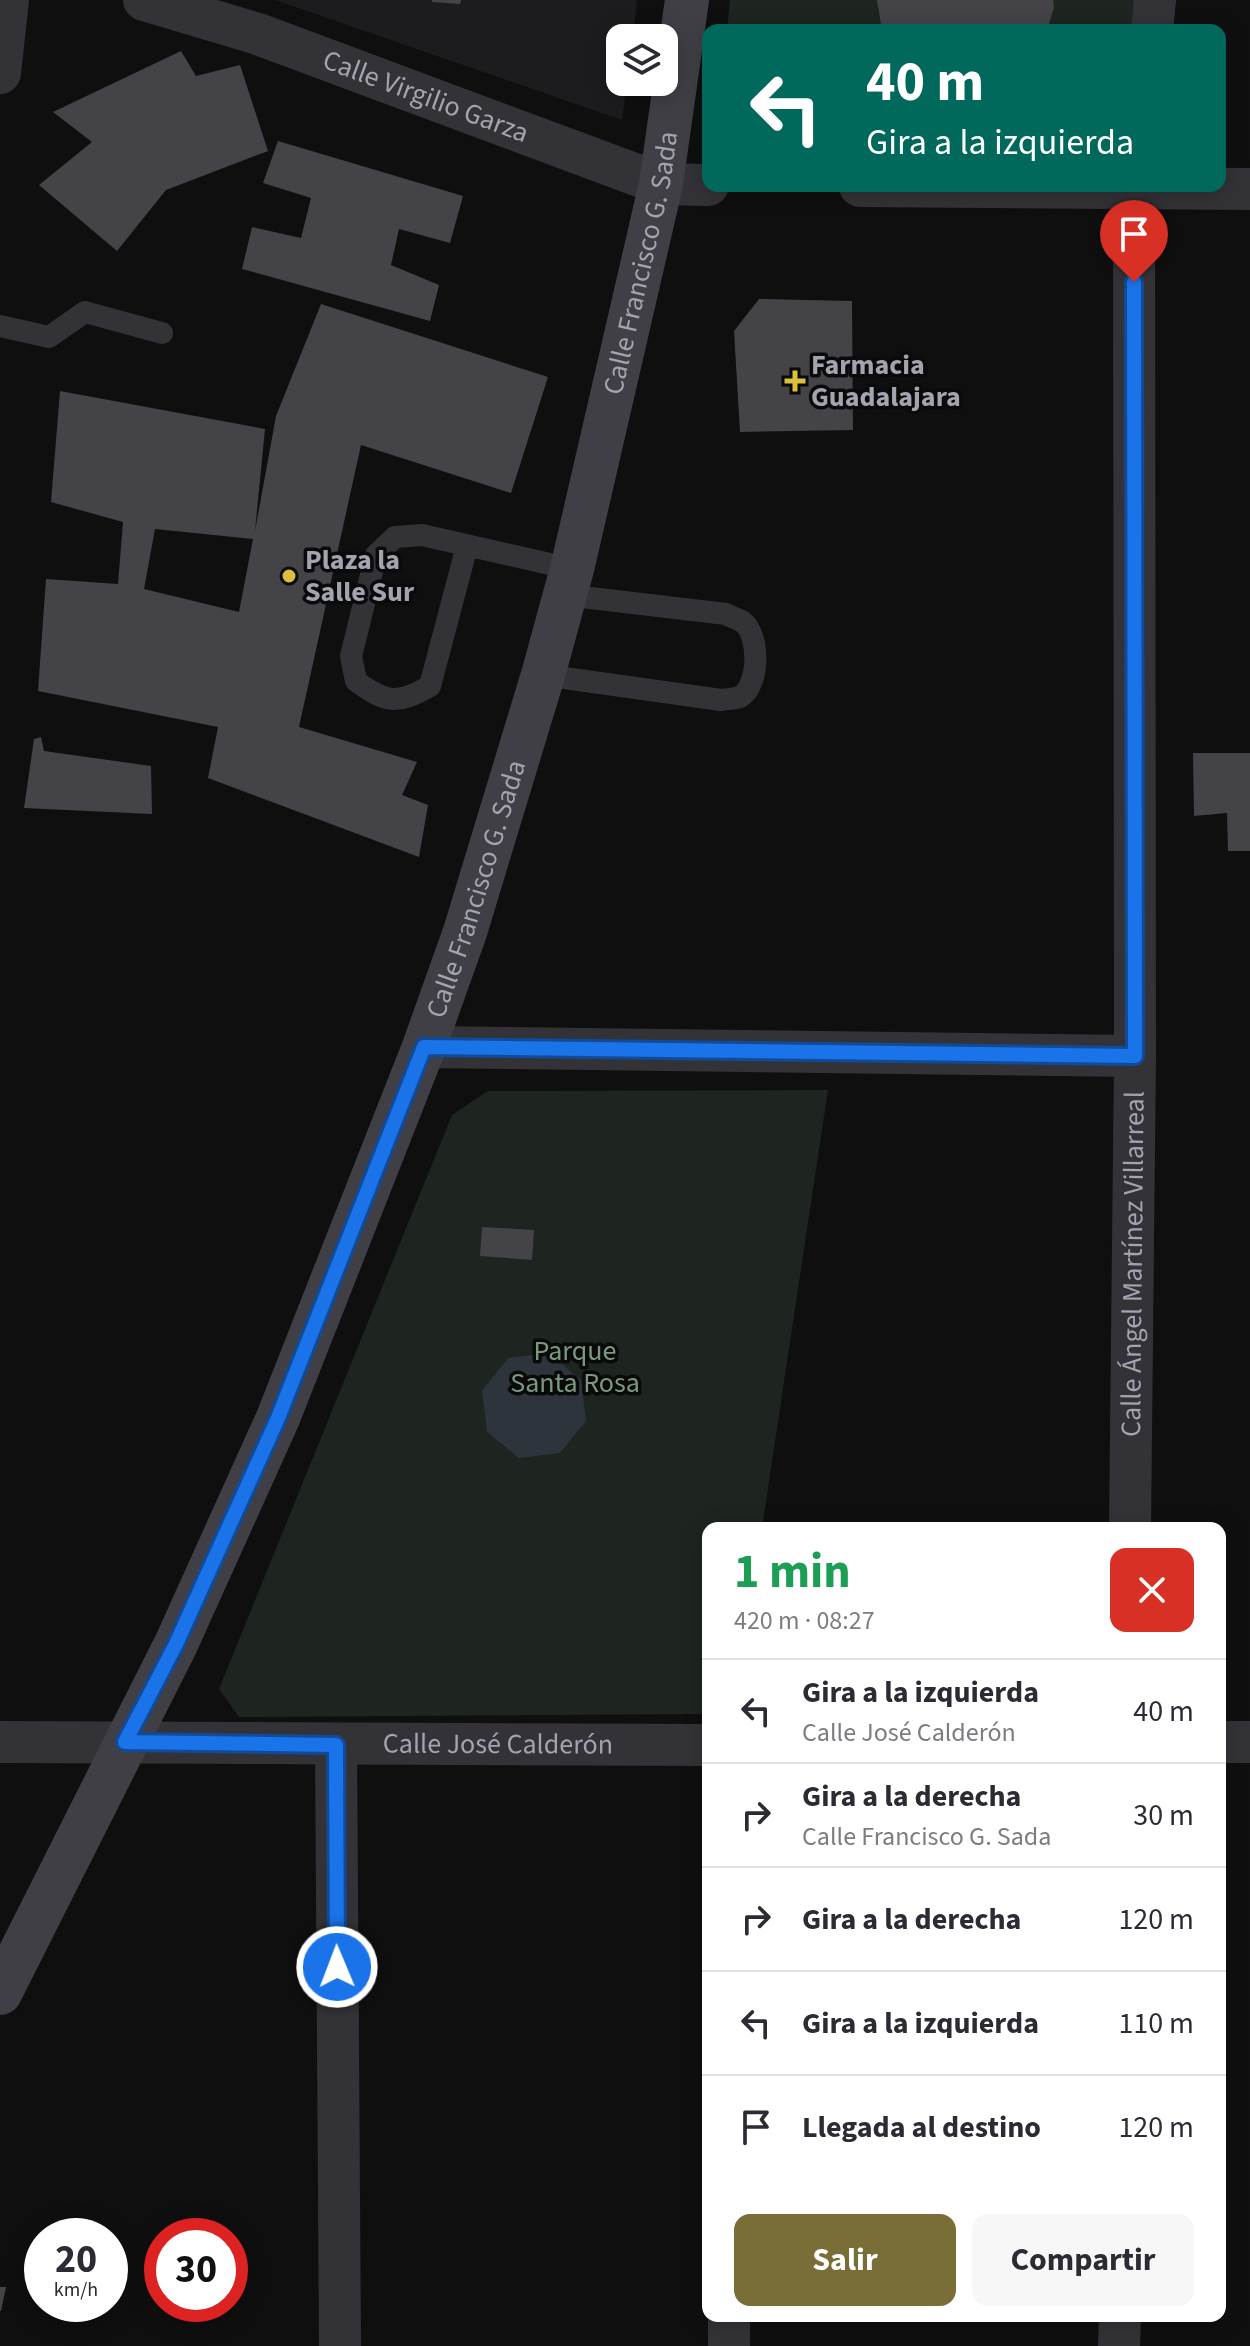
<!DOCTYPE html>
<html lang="es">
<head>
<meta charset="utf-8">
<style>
	body { margin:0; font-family:"Source Sans 3",sans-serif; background:#f7f7f7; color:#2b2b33; height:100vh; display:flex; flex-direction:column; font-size:30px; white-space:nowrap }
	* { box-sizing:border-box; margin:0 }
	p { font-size:26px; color:#7c7c81 }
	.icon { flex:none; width:44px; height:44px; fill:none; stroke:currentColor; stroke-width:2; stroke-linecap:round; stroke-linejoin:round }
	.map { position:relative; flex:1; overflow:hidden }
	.side { position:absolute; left:702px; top:1522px; width:524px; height:800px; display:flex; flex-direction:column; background:#fff; border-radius:16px; box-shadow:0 4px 20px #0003 }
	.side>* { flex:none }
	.banner { position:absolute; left:702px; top:24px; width:524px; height:168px; border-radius:16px; box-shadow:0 4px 20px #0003; background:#00695c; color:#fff; overflow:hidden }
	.tools { position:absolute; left:606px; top:24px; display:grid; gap:16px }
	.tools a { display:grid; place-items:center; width:72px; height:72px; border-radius:16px; background:#fff; box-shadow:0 4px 20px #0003; font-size:40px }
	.speed { position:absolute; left:24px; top:2218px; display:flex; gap:16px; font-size:40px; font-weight:700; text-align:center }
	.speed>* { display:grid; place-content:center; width:104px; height:104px; border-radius:50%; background:#fff; box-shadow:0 4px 20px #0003; line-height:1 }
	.speed small { font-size:20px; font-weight:400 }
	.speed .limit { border:12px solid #d22; background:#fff; color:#111 }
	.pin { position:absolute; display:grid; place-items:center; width:68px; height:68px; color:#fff; margin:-82px -34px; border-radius:50% 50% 50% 0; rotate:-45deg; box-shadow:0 0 8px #0007 }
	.pin .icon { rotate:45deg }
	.me { position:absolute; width:88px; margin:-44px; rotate:359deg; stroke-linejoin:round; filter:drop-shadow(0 0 6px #0008) }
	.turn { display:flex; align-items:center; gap:28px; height:168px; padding:0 32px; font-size:36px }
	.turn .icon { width:104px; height:104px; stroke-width:2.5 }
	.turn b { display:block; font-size:56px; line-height:68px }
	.round { display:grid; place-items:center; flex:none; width:84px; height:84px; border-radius:16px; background:#f7f7f7 }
	.head { display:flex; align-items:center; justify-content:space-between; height:136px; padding:0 32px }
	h1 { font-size:48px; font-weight:700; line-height:60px; color:#1e9e55 }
	.cta { display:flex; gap:16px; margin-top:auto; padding:16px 32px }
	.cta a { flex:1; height:92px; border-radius:16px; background:#7a6e38; color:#fff; font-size:32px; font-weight:700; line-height:92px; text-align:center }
	.cta a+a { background:#f7f7f7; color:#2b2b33 }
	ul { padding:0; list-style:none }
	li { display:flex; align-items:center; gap:24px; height:104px; padding:0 32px; border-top:2px solid #e1e1e2 }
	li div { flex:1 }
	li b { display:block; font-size:30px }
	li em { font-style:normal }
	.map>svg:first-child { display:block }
	.built { fill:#1c1b1d }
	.green { fill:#1e241f }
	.water { fill:#2e343b }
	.building { fill:#444448; fill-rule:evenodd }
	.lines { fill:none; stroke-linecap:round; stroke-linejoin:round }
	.lane { stroke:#333337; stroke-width:22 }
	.street { stroke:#333337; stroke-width:42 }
	.secondary { stroke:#3f3f45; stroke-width:44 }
	.route-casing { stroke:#114b97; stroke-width:20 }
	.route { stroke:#1a73e8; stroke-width:14 }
	.poi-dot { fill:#dbbf3d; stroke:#0a0a0b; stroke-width:3 }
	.labels { text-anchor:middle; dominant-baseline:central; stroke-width:7; stroke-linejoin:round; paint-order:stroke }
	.street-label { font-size:28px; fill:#a2a4b0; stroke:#0a0a0b }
	.poi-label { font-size:28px; font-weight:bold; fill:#a2a4b0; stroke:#0a0a0b; text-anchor:start }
	.park-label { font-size:28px; fill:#7b9981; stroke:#0a0a0b }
</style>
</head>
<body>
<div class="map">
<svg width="1250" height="2346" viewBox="0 0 1250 2346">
	<rect width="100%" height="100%" fill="#0f0f10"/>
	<!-- built -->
	<path class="built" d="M275 0H637L633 38H620V82H627L622 120Z"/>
	<!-- green -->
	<g class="green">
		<path d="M730 0H1141L1138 30H727Z"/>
		<path d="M828 1090 762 1528H708V1714L239 1717 219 1689 452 1115 488 1091Z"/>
	</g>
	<!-- water -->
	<path class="water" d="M549 1353 581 1380 586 1421 560 1453 519 1458 487 1432 482 1391 508 1358Z"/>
	<!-- building -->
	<g class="building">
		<path d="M432 0H461L460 4 432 2Z"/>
		<path d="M877 0H1053L1054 7 1047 30H882Z"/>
		<path d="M181 51 196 76 240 65 268 151 166 190 117 251 39 185 92 142 53 112Z"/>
		<path d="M278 141 463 196 450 243 399 229 391 265 439 285 430 321 242 269 252 227 301 238 311 198 263 183Z"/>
		<path d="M759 299 852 301 853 430 740 432 734 331Z"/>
		<path d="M321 304 548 377 511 493 361 445 299 727 417 762 402 795 428 805 419 857 208 778 218 727 38 691 46 579 118 584 123 522 51 502 60 391 265 429 255 531 276 416ZM155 529 253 539 239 612 144 589Z"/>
		<path d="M41 737 44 751 151 766 152 814 24 808 34 739Z"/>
		<path d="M1193 753H1250V851H1228L1227 813 1194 816Z"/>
		<path d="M482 1227 534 1230 532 1260 480 1256Z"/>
		<path d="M0 2287H6L1 2311H0Z"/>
	</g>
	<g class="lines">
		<!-- lane -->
		<g class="lane">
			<path d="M0 326 49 337 85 312 162 333"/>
			<path d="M467 546 430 686C397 705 386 703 356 681L351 656 376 555 395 537 422 535 572 569"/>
			<path d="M543 675 721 700C726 699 735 699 740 697 760 685 760 636 743 622 738 619 731 617 726 614L565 595"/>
		</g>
		<!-- street -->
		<g class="street">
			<path id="s1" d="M144 0 258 34 661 184 708 185"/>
			<path d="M1152 30 1155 0"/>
			<path d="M0 73 8 0"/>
			<path d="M860 186 1250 189"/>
			<path d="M424 1047 1135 1056"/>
			<path id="s2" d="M1130 1528 1135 1056 1134 186"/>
			<path id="s3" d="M0 1742 708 1745"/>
			<path d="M1220 1742H1250"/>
			<path d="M336 1745 340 2346"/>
			<path d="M729 2316V2346"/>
			<path d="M1119 2346 1120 2316"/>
		</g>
		<!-- secondary -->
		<path class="secondary" id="s4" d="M0 1993 176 1644 278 1418 424 1047 465 932 543 675 572 569 661 184 687 0"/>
	</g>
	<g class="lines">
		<!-- route casing -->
		<g class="route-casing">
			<path id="route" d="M337 1967 336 1745 125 1742 176 1644 278 1418 424 1047 1135 1056 1134 282"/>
		</g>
		<!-- route -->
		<use href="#route" class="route"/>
	</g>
	<!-- markers -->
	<g class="poi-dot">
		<path d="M791 369h8v8h8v8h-8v8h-8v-8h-8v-8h8z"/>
		<circle cx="289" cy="576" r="8"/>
	</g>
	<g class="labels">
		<!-- street labels -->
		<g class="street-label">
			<text stroke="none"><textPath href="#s1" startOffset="298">Calle Virgilio Garza</textPath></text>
			<text stroke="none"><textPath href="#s4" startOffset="1852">Calle Francisco G. Sada</textPath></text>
			<text stroke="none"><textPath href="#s4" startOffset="1204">Calle Francisco G. Sada</textPath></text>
			<text stroke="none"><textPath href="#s2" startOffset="264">Calle Ángel Martínez Villarreal</textPath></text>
			<text stroke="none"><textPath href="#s3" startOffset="498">Calle José Calderón</textPath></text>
		</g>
		<!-- poi labels -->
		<g class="poi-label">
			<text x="811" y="365">Farmacia<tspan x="811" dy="32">Guadalajara</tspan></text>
			<text x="305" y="560">Plaza la<tspan x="305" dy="32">Salle Sur</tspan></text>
		</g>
		<!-- park labels -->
		<g class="park-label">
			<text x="575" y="1351">Parque<tspan x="575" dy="32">Santa Rosa</tspan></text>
		</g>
	</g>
</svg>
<div class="tools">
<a><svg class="icon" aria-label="layers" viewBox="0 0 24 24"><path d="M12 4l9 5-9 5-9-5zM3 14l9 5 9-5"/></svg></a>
</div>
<div class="speed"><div>20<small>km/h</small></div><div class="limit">30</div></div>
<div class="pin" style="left:1134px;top:282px;background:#d93025"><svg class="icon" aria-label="arrive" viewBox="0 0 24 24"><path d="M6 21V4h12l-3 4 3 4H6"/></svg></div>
<svg class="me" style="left:337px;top:1967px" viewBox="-20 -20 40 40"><circle r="17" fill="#1a73e8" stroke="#fff" stroke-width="3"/><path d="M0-11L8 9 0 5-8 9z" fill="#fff"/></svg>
<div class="banner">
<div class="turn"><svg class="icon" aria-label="left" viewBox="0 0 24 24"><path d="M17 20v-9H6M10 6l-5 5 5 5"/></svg><div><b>40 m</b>Gira a la izquierda</div></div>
</div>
<section class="side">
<div class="head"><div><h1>1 min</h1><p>420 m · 08:27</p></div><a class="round" style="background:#d93025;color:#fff"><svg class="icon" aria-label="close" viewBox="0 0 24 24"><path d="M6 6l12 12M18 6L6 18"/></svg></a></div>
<ul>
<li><svg class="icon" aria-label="left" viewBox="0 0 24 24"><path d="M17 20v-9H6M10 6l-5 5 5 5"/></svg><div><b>Gira a la izquierda</b><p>Calle José Calderón</p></div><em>40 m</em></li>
<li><svg class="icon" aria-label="right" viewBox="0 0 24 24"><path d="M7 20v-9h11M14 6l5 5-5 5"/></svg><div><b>Gira a la derecha</b><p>Calle Francisco G. Sada</p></div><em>30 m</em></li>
<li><svg class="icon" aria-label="right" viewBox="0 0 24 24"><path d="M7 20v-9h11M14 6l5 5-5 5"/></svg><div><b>Gira a la derecha</b></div><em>120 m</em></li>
<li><svg class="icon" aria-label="left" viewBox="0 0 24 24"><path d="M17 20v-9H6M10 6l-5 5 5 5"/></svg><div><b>Gira a la izquierda</b></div><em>110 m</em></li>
<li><svg class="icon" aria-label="arrive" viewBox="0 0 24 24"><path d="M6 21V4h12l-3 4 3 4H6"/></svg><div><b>Llegada al destino</b></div><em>120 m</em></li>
</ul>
<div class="cta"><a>Salir</a><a>Compartir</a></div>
</section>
</div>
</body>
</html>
